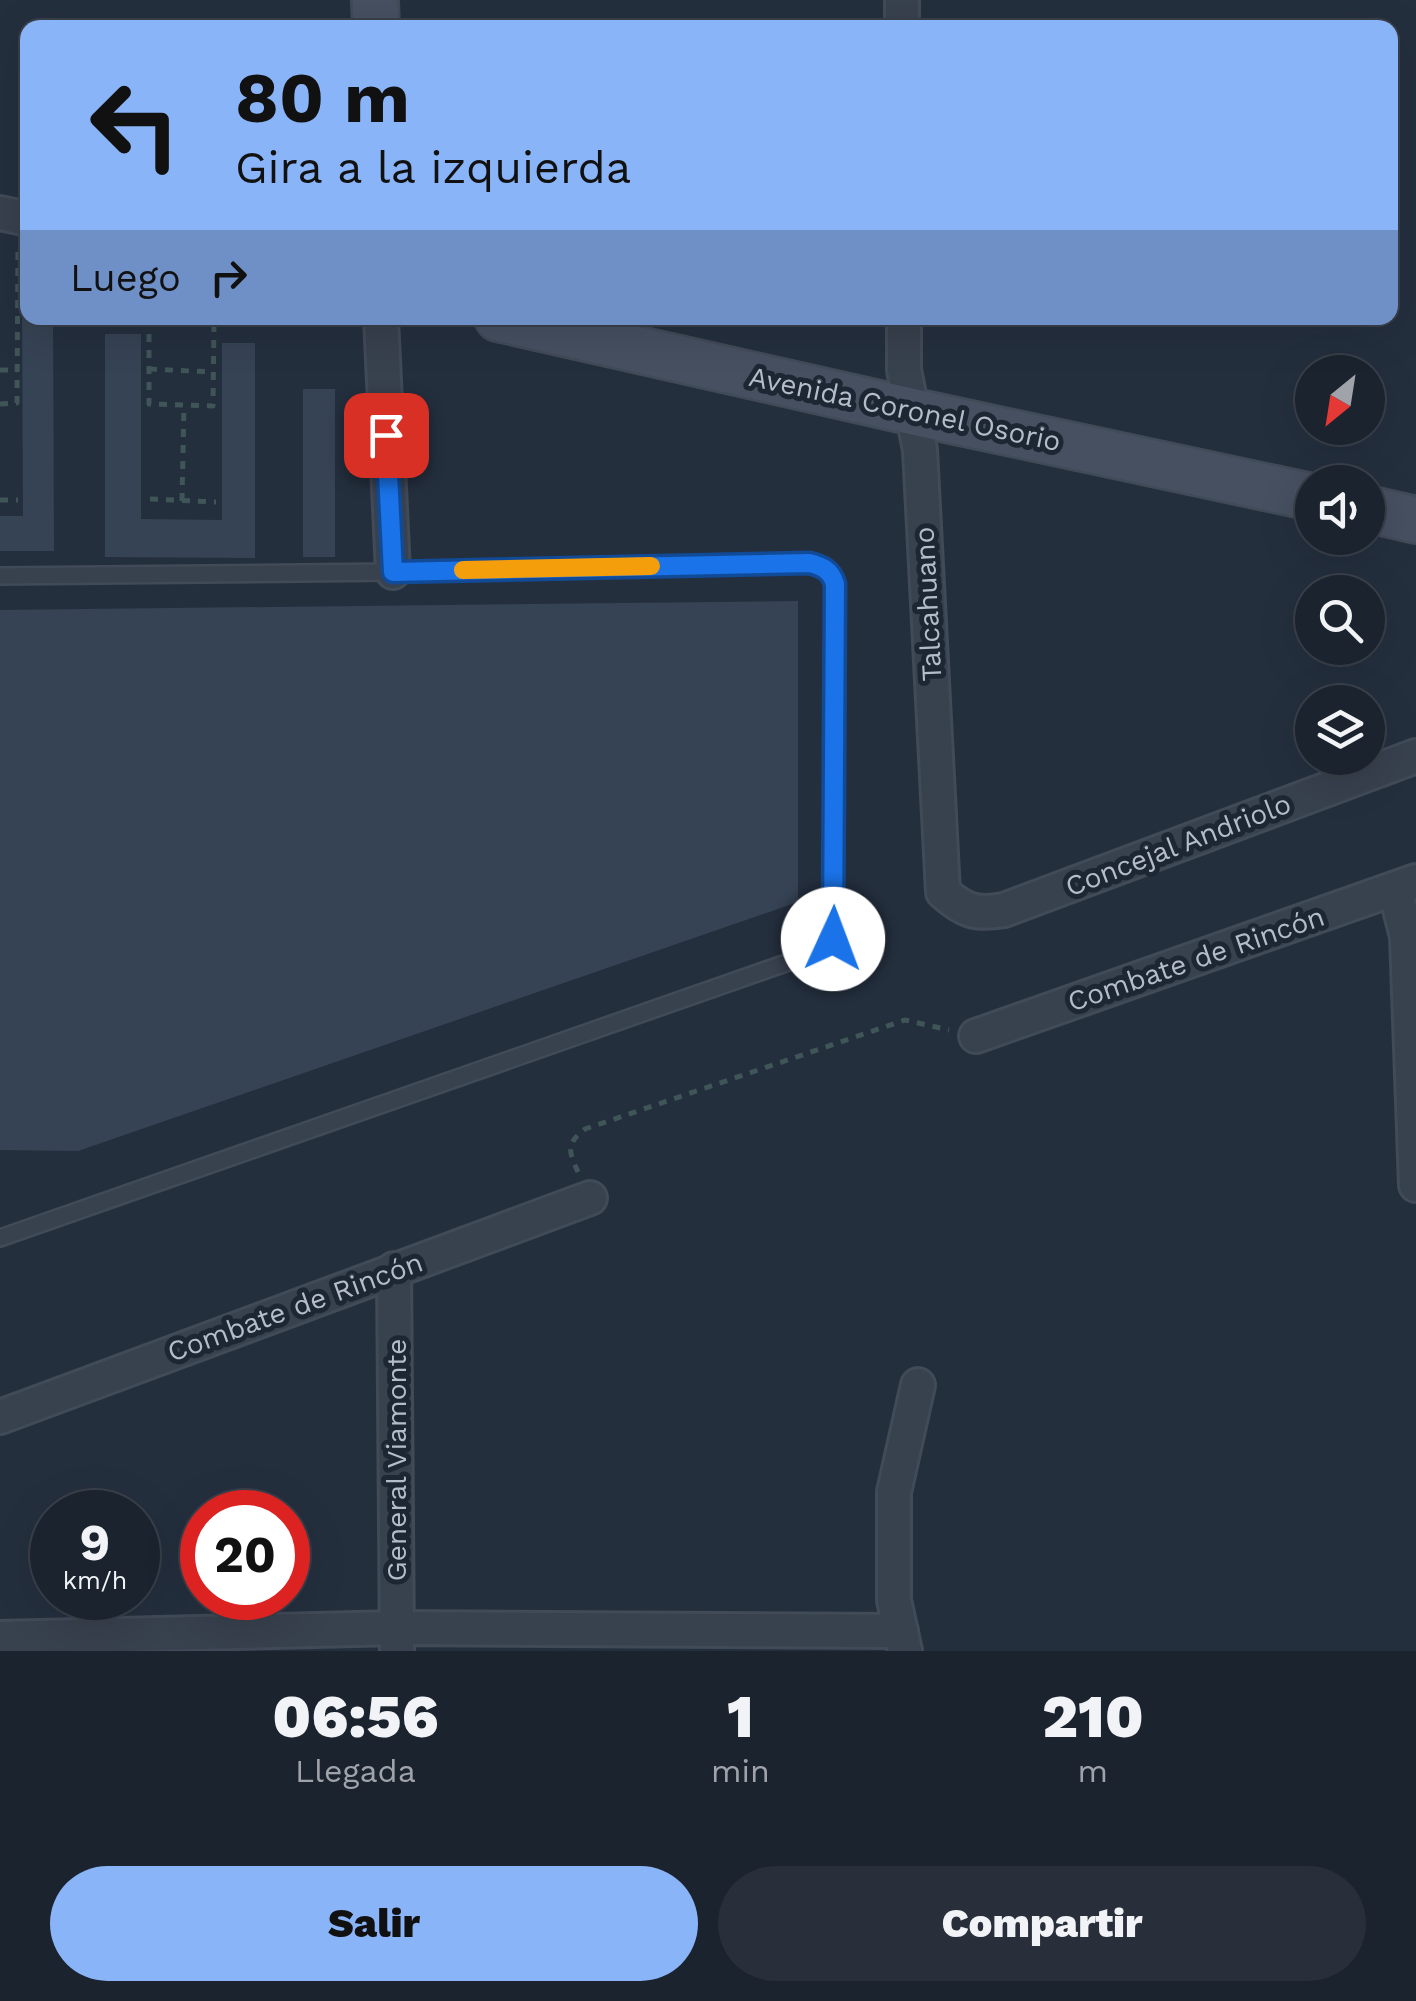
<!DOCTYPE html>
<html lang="es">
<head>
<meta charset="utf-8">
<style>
	body { margin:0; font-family:"Work Sans",sans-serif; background:#282f3a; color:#f1f3f6; height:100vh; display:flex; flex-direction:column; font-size:38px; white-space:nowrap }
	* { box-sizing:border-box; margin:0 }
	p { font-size:32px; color:#a0a4aa }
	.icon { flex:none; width:55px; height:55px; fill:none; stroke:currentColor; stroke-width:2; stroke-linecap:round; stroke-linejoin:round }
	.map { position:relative; height:1651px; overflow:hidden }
	.side { display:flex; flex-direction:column; background:#1b232e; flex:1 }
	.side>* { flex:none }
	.hud { position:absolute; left:20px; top:20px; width:1378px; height:305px; border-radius:20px; box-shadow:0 10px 40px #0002,0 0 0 2px #39404a; background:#8ab4f8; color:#111; overflow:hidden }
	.needle { width:65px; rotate:210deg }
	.controls { position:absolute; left:1295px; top:355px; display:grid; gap:20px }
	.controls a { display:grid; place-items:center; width:90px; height:90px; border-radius:50%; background:#1b232e; box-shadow:0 10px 40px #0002,0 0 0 2px #39404a; font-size:50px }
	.speed { position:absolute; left:30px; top:1490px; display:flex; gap:20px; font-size:50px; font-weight:700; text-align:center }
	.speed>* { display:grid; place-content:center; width:130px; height:130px; border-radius:50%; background:#1b232e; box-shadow:0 10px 40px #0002,0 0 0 2px #39404a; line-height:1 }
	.speed small { font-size:25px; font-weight:400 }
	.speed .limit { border:15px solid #d22; background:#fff; color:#111 }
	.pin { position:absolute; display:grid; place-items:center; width:85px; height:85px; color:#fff; margin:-42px; border-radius:20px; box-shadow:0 5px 15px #0006 }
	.me { position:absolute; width:110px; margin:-55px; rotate:2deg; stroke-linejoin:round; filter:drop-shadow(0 0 8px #0008) }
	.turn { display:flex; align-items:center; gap:35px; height:210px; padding:0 50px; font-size:45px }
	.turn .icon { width:130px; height:130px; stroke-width:2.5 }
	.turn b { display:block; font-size:70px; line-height:85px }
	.then { display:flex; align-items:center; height:95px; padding:0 50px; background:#0003; gap:20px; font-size:38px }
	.eta { display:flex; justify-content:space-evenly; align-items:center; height:170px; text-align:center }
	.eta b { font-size:60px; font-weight:800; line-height:70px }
	.cta { display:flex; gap:20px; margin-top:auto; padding:20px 50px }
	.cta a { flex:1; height:115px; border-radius:60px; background:#8ab4f8; color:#111; font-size:40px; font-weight:800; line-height:115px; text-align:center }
	.cta a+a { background:#282f3a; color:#f1f3f6 }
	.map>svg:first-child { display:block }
	.building { fill:#364354 }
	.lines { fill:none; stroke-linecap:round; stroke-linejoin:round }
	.lane-casing { stroke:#414a57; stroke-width:20 }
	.street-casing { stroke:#414a57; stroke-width:38 }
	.secondary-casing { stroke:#414a57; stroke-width:50 }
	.path { stroke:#3f5557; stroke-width:5; stroke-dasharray:8 8; stroke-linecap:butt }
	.lane { stroke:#38414e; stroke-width:15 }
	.street { stroke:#38414e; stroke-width:32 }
	.secondary { stroke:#465061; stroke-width:45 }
	.route-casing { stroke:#114b97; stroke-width:25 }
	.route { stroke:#1a73e8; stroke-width:18 }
	.slow { stroke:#f59e0b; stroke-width:18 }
	.labels { text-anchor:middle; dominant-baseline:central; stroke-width:10; stroke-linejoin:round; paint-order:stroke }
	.street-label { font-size:28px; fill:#b4bcc9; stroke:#1d2633 }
</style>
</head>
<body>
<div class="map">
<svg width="1416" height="1651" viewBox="0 0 1416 1651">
	<rect width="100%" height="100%" fill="#242f3e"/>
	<!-- building -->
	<g class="building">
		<path d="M22 295H28V318H53L54 551H0V516H23Z"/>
		<path d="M105 334H141V519L222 520V343H255V558L105 557Z"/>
		<rect x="303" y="389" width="32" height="168"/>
		<path d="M798 601V902L78 1151 0 1150V610Z"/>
	</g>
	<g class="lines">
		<!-- lane casing -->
		<g class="lane-casing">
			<path id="lane" d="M0 576 393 572 809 563C822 566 830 570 835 584V928L833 939 823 950 0 1238"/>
		</g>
		<!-- street casing -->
		<g class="street-casing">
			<g id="street">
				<path d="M902 0V28"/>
				<path d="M0 213 28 219"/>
				<path d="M381 318 393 572"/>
				<path d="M904 318V370L920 450 943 892C964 911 976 915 1004 910L1416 756"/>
				<path d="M1395 889 1407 937 1416 1185"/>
				<path d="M976 1036 1416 881"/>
				<path d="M394 1269 397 1651"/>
				<path d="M0 1417 590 1198"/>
				<path d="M0 1638 397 1628 901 1631"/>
				<path d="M905 1651 894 1600V1492L918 1385"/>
			</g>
		</g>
		<!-- secondary casing -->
		<g class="secondary-casing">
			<g id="secondary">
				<path d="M375 0 376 28"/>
				<path d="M498 318 914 412 1312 497"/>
				<path d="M1368 509 1416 520"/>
			</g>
		</g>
		<!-- path -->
		<g class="path">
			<path d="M149 318V404L213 406 214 318"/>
			<path d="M149 369 213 372"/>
			<path d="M0 370H17"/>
			<path d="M0 404 17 403 18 245"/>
			<path d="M150 499 216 502"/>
			<path d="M0 500H18"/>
			<path d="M182 501 184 405"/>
			<path d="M578 1172C569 1152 565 1144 585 1129L905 1020 949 1030"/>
		</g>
		<!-- lane -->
		<use href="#lane" class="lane"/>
		<!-- street -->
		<use href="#street" class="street"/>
		<!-- secondary -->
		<use href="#secondary" class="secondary"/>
	</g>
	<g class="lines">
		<!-- route casing -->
		<g class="route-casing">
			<path id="route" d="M386 435 393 572 809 563C822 566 831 570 835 584L833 939"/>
		</g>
		<!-- route -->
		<use href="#route" class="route"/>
		<!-- slow -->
		<path class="slow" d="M463 570 651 566"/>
	</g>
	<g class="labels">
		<!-- street labels -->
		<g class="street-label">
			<text transform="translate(905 409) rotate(12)">Avenida Coronel Osorio</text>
			<text transform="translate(928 604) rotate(-93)">Talcahuano</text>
			<text transform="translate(1178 845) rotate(-21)">Concejal Andriolo</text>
			<text transform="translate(1196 959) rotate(-19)">Combate de Rincón</text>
			<text transform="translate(295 1307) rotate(-20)">Combate de Rincón</text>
			<text transform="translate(396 1460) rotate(-90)">General Viamonte</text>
		</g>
	</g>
</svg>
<div class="controls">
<a><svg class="needle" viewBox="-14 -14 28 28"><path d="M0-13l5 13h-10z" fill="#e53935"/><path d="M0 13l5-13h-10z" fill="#a0a4aa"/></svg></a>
<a><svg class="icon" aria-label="sound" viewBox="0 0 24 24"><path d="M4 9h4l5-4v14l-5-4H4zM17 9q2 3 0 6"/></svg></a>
<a><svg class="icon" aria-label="search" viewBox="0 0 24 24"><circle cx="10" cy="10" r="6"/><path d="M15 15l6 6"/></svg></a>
<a><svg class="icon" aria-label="layers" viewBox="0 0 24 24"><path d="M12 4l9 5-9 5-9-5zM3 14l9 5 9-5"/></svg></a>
</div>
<div class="speed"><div>9<small>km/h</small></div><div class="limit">20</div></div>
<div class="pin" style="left:386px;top:435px;background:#d93025"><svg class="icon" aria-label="arrive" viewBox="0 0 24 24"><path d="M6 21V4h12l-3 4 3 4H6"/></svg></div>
<svg class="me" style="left:833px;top:939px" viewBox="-20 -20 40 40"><circle r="19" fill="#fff"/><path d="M0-13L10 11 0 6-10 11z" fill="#1a73e8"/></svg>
<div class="hud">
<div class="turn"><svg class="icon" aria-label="left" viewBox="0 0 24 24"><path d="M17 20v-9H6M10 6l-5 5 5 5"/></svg><div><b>80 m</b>Gira a la izquierda</div></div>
<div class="then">Luego<svg class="icon" aria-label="right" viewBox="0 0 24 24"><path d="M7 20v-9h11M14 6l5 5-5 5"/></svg></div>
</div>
</div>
<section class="side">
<div class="eta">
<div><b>06:56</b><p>Llegada</p></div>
<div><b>1</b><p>min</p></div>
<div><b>210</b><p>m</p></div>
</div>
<div class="cta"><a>Salir</a><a>Compartir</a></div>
</section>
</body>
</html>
